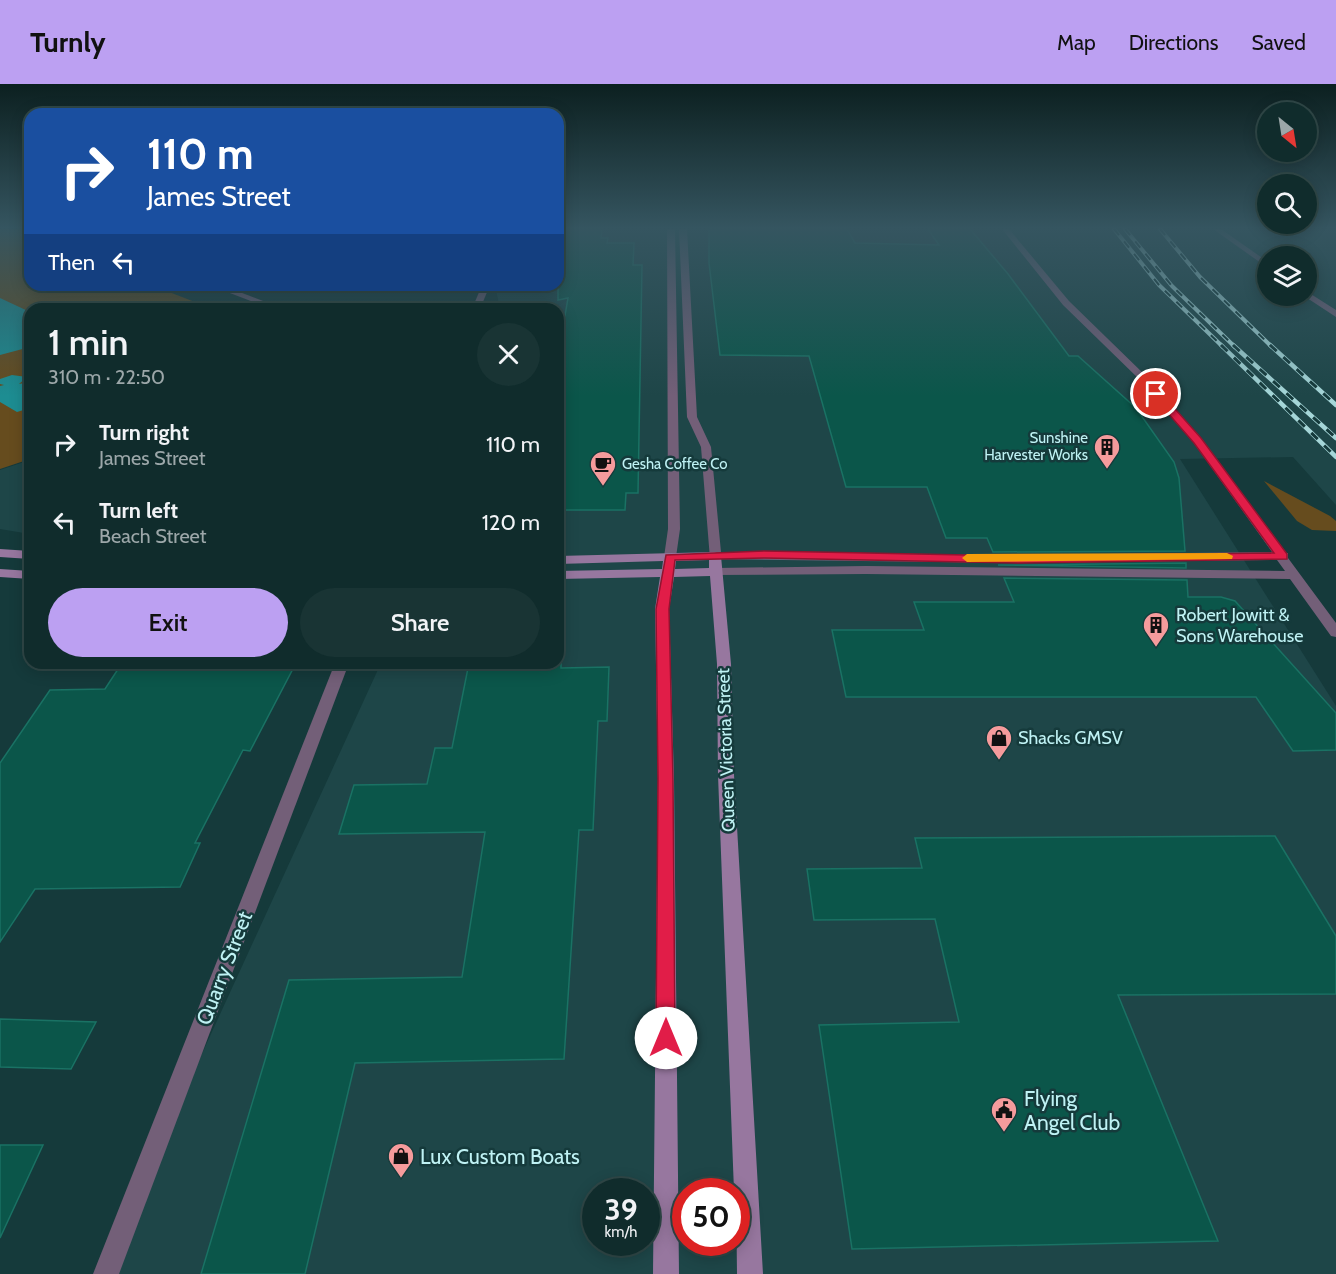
<!DOCTYPE html>
<html lang="en">
<head>
<meta charset="utf-8">
<style>
	body { margin:0; font-family:Cabin,sans-serif; background:#193434; color:#f1f3f6; height:100vh; display:flex; flex-direction:column; font-size:22px; white-space:nowrap }
	* { box-sizing:border-box; margin:0 }
	p { font-size:20px; color:#9ca7a9 }
	.icon { flex:none; width:33px; height:33px; fill:none; stroke:currentColor; stroke-width:2; stroke-linecap:round; stroke-linejoin:round }
	.map { position:relative; flex:1; overflow:hidden }
	.drawer { position:absolute; left:24px; top:219px; width:540px; height:366px; display:flex; flex-direction:column; background:#102c2c; border-radius:18px; box-shadow:0 3px 15px #0003,0 0 0 2px #304848 }
	.drawer>* { flex:none }
	.hud { position:absolute; left:24px; top:24px; width:540px; height:183px; border-radius:18px; box-shadow:0 3px 15px #0003,0 0 0 2px #304848; background:#1a4fa0; color:#fff; overflow:hidden }
	.needle { width:39px; rotate:150deg }
	.controls { position:absolute; left:1257px; top:18px; display:grid; gap:12px }
	.controls a { display:grid; place-items:center; width:60px; height:60px; border-radius:50%; background:#102c2c; box-shadow:0 3px 15px #0003,0 0 0 2px #304848; font-size:30px }
	.speed { position:absolute; left:582px; top:1094px; display:flex; gap:12px; font-size:30px; font-weight:700; text-align:center }
	.speed>* { display:grid; place-content:center; width:78px; height:78px; border-radius:50%; background:#102c2c; box-shadow:0 3px 15px #0003,0 0 0 2px #304848; line-height:1 }
	.speed small { font-size:15px; font-weight:400 }
	.speed .limit { border:9px solid #d22; background:#fff; color:#111 }
	.pin { position:absolute; display:grid; place-items:center; width:51px; height:51px; color:#fff; margin:-26px; border:3px solid #fff; border-radius:50%; box-shadow:0 2px 6px #0007 }
	.me { position:absolute; width:66px; margin:-33px; rotate:0deg; stroke-linejoin:round; filter:drop-shadow(0 0 4px #0008) }
	.turn { display:flex; align-items:center; gap:21px; height:126px; padding:0 24px; font-size:27px }
	.turn .icon { width:78px; height:78px; stroke-width:2.5 }
	.turn b { display:block; font-size:42px; line-height:51px }
	.then { display:flex; align-items:center; height:57px; padding:0 24px; background:#0003; gap:12px; font-size:22px }
	.round { display:grid; place-items:center; flex:none; width:63px; height:63px; border-radius:32px; background:#193434 }
	.overview { display:flex; align-items:center; justify-content:space-between; height:102px; padding:0 24px }
	h1 { font-size:36px; font-weight:600; line-height:45px }
	.cta { display:flex; gap:12px; margin-top:auto; padding:12px 24px }
	.cta a { flex:1; height:69px; border-radius:36px; background:#bca0f2; color:#111; font-size:24px; font-weight:600; line-height:69px; text-align:center }
	.cta a+a { background:#193434; color:#f1f3f6 }
	ul { padding:0; list-style:none }
	li { display:flex; align-items:center; gap:18px; height:78px; padding:0 24px }
	li div { flex:1 }
	li b { display:block; font-size:22px }
	li em { font-style:normal }
	header { display:flex; align-items:center; gap:36px; box-sizing:border-box; height:84px; padding:0 30px; background:#bca0f2; color:#111 }
	header strong { font-size:28px }
	nav { display:flex; gap:33px; margin-inline-start:auto; font-size:21px }
	.map>svg:first-child { display:block }
	.built { fill:#1e4648; fill-rule:evenodd }
	.green { fill:#664c1e }
	.water { fill:#1d8d92 }
	.building { fill:#0b564a; stroke:#1a7264; stroke-width:1.5 }
	.lines { fill:none; stroke-linecap:round; stroke-linejoin:round }
	.minor { fill:#735f78; fill-rule:evenodd }
	.tertiary { fill:#735f78; fill-rule:evenodd }
	.secondary { fill:#97779f; fill-rule:evenodd }
	.rail-far1-casing { stroke:#a5d6d8; stroke-width:4 }
	.rail-casing { stroke:#a5d6d8; stroke-width:4.5 }
	.rail-far1 { stroke:#153a3b; stroke-width:2; stroke-dasharray:8; stroke-linecap:butt }
	.rail { stroke:#153a3b; stroke-width:3; stroke-dasharray:9; stroke-linecap:butt }
	.route { fill:#e11d48; stroke:#92132f; stroke-width:1.5 }
	.slow { fill:#f59e0b }
	.labels { text-anchor:middle; dominant-baseline:central; stroke-width:5; stroke-linejoin:round; paint-order:stroke }
	.far-poi-label { font-size:15px; fill:#bff2f4; stroke:#153a3b; text-anchor:end }
	.poi-label { font-size:18px; fill:#bff2f4; stroke:#153a3b; text-anchor:start }
	.street-label { font-size:18px; fill:#bff2f4; stroke:#153a3b }
	.near-street-label { font-size:21px; fill:#bff2f4; stroke:#153a3b }
	.near-poi-label { font-size:21px; fill:#bff2f4; stroke:#153a3b; text-anchor:start }
</style>
</head>
<body>
<header>
<strong>Turnly</strong>
<nav><a>Map</a><a>Directions</a><a>Saved</a></nav>
</header>
<div class="map">
<svg width="1336" height="1190" viewBox="0 0 1336 1190">
	<rect width="100%" height="100%" fill="#153a3b"/>
	<!-- built -->
	<g class="built">
		<path d="M558 145H1336V421L1293 373 1180 375 1336 622V1190H101L381 579H558V225H500L495 201H558ZM1268 172H1306V212H1268ZM596 1107H646V1158H596ZM686 1107H736V1158H686Z"/>
		<path d="M30 376V450L0 445V386Z"/>
	</g>
	<!-- green -->
	<g class="green">
		<path d="M0 145H30V201H151L213 225H30V375L0 385Z"/>
		<path d="M1264 397 1330 432 1336 437V447L1312 446 1297 437Z"/>
	</g>
	<!-- water -->
	<g class="water">
		<path d="M0 214 30 228V263L0 271Z"/>
		<path d="M12 291 27 293 19 300 30 298V324L17 328 0 318V302L4 301 0 300V295Z"/>
	</g>
	<!-- building -->
	<g class="building">
		<path d="M558 145H602L601 154H608L607 159H634L633 181H642L638 409H626L625 426H558V273L568 214 558 216Z"/>
		<path d="M709 145H847L855 159 939 161 928 145H970L1008 190 1069 272H1078L1136 324 1174 378 1179 394 1185 467 993 468 987 454H946L927 403H846L809 272 720 271 709 179Z"/>
		<path d="M1186 479V484L998 481H1020Z"/>
		<path d="M1004 494 1187 496 1188 513H1221L1235 517 1336 629V666L1293 667 1256 613H846L832 546H924L914 518H1014Z"/>
		<path d="M122 579H296L250 667 243 666 195 759H200L180 803 35 805 0 858V679L50 606 105 605Z"/>
		<path d="M469 579H561V584L609 583 607 637H598L593 746H579L564 975 355 979 305 1190H201L289 896 462 893 485 748 339 750 354 701 427 700 435 664H452Z"/>
		<path d="M1275 752 1336 852V910L1118 911 1218 1157 852 1165 819 941 959 938 935 835 814 836 807 785 922 784 915 754Z"/>
		<path d="M0 935 96 938 71 985 0 983Z"/>
		<path d="M0 1061H43L0 1154Z"/>
	</g>
	<g class="lines">
		<!-- minor -->
		<g class="minor">
			<path d="M1213 145H1221L1268 178V184Z"/>
			<path d="M209 201H221L284 225H272Z"/>
			<path d="M482 201H490L480 225H472Z"/>
			<path d="M1306 207 1336 226V233L1304 212H1306Z"/>
			<path d="M335 579H349L119 1190H93Z"/>
		</g>
		<!-- tertiary -->
		<g class="tertiary">
			<path d="M667 145H675L680 445 676 473 670 477 664 473 668 445Z"/>
			<path d="M679 145H687L697 333 711 363 721 468 1020 471 1272 468 1194 359 1140 296 1063 221 1002 145H1009L1069 217 1146 292 1202 355 1285 469H1288V474L1336 539V553L1331 552 1290 495 866 490 711 491 709 488 711 485 716 484 866 482 1285 487 1277 476 1020 479 710 475 701 363 687 333Z"/>
		</g>
		<!-- secondary -->
		<g class="secondary">
			<path d="M0 465 30 467V475L0 473Z"/>
			<path d="M715 468 721 472 731 580 734 691 763 1190H737L736 1107H734L718 691 717 580 710 492 674 493 669 525 674 695 679 1190H653L658 695 655 525 660 493 558 495V487L662 485 663 477 558 480V472ZM709 476V484L675 485 676 477Z"/>
			<path d="M0 485 30 487V495L0 493Z"/>
		</g>
		<!-- rail-far1 casing -->
		<g class="rail-far1-casing">
			<g id="rail-far1">
				<path d="M1114 145 1159 201 1223 263"/>
				<path d="M1125 145 1172 202 1235 263"/>
				<path d="M1160 145 1200 193 1272 263"/>
			</g>
		</g>
		<!-- rail casing -->
		<g class="rail-casing">
			<g id="rail">
				<path d="M1221 261 1336 373"/>
				<path d="M1233 261 1336 354"/>
				<path d="M1270 261 1336 321"/>
			</g>
		</g>
		<!-- rail-far1 -->
		<use href="#rail-far1" class="rail-far1"/>
		<!-- rail -->
		<use href="#rail" class="rail"/>
	</g>
	<!-- sky -->
	<linearGradient id="sky" x2="0" y2="1"><stop stop-color="#0c2020"/><stop offset="0.46" stop-color="#355560"/><stop offset="1" stop-color="#355560" stop-opacity="0"/></linearGradient>
	<rect width="1336" height="312" fill="url(#sky)"/>
	<!-- route -->
	<path class="route" d="M1153 308H1160L1201 354 1287 470V475L1020 479 765 474 675 476 669 525 673 695 675 954 673 960 666 962 659 960 656 954 658 695 656 525 666 471 765 467 1020 472 1274 469 1194 359 1153 312Z"/>
	<!-- slow -->
	<path class="slow" d="M1227 469 1233 472 1232 475 967 478 962 474 967 470Z"/>
	<!-- icons -->
	<defs>
		<g id="building-pin" transform="scale(1.35)"><path d="M0 17L-7.5 6A9.5 9.5 0 1 1 7.5 6Z" fill="#f59b9c" stroke="#153a3b"/><path d="M-4-6H4V6H1V3H-1V6H-4ZM-2.5-4.3h1.7v1.8h-1.7ZM.8-4.3h1.7v1.8H.8ZM-2.5-1h1.7V.8h-1.7ZM.8-1h1.7V.8H.8Z" fill="#111"/></g>
		<g id="cafe-pin" transform="scale(1.35)"><path d="M0 17L-7.5 6A9.5 9.5 0 1 1 7.5 6Z" fill="#f59b9c" stroke="#153a3b"/><path d="M-5.5-4.5H6V0H3Q3 3.5 0 3.5H-2.5Q-5.5 3.5-5.5 0ZM3-3.2v2h1.7v-2ZM-6 4.5H4V6H-6Z" fill="#111"/></g>
		<g id="shop-pin" transform="scale(1.35)"><path d="M0 17L-7.5 6A9.5 9.5 0 1 1 7.5 6Z" fill="#f59b9c" stroke="#153a3b"/><path d="M-5-2.5h2.3a2.7 3.5 0 0 1 5.4 0H5L5.5 6h-11ZM-1.5-2.5h3a1.5 2.3 0 0 0-3 0Z" fill="#111"/></g>
		<g id="civic-pin" transform="scale(1.35)"><path d="M0 17L-7.5 6A9.5 9.5 0 1 1 7.5 6Z" fill="#f59b9c" stroke="#153a3b"/><path d="M-.6-6.5H3V-4.5H.6V-3L4-1V1h2V6H-6V1h2V-1L-.6-3ZM-1.2 2.5V6h2.4V2.5Z" fill="#111"/></g>
	</defs>
	<g fill-rule="evenodd">
		<use href="#building-pin" x="1107" y="363"/>
		<use href="#cafe-pin" x="603" y="380"/>
		<use href="#building-pin" x="1156" y="541"/>
		<use href="#shop-pin" x="999" y="654"/>
		<use href="#civic-pin" x="1004" y="1026"/>
		<use href="#shop-pin" x="401" y="1072"/>
	</g>
	<g class="labels">
		<!-- far-poi labels -->
		<g class="far-poi-label">
			<text x="1088" y="354">Sunshine<tspan x="1088" dy="17">Harvester Works</tspan></text>
			<text x="622" y="380" text-anchor="start">Gesha Coffee Co</text>
		</g>
		<!-- poi labels -->
		<g class="poi-label">
			<text x="1176" y="531">Robert Jowitt &amp;<tspan x="1176" dy="21">Sons Warehouse</tspan></text>
			<text x="1018" y="654">Shacks GMSV</text>
		</g>
		<!-- street labels -->
		<g class="street-label">
			<text transform="translate(726 666) rotate(-92)">Queen Victoria Street</text>
		</g>
		<!-- near-street labels -->
		<g class="near-street-label">
			<text transform="translate(224 884) rotate(-69)">Quarry Street</text>
		</g>
		<!-- near-poi labels -->
		<g class="near-poi-label">
			<text x="1024" y="1014">Flying<tspan x="1024" dy="24">Angel Club</tspan></text>
			<text x="420" y="1072">Lux Custom Boats</text>
		</g>
	</g>
</svg>
<div class="controls">
<a><svg class="needle" viewBox="-14 -14 28 28"><path d="M0-13l5 13h-10z" fill="#e53935"/><path d="M0 13l5-13h-10z" fill="#9ca7a9"/></svg></a>
<a><svg class="icon" aria-label="search" viewBox="0 0 24 24"><circle cx="10" cy="10" r="6"/><path d="M15 15l6 6"/></svg></a>
<a><svg class="icon" aria-label="layers" viewBox="0 0 24 24"><path d="M12 4l9 5-9 5-9-5zM3 14l9 5 9-5"/></svg></a>
</div>
<div class="speed"><div>39<small>km/h</small></div><div class="limit">50</div></div>
<div class="pin" style="left:1156px;top:310px;background:#d93025"><svg class="icon" aria-label="arrive" viewBox="0 0 24 24"><path d="M6 21V4h12l-3 4 3 4H6"/></svg></div>
<svg class="me" style="left:666px;top:954px" viewBox="-20 -20 40 40"><circle r="19" fill="#fff"/><path d="M0-13L10 11 0 6-10 11z" fill="#e11d48"/></svg>
<div class="hud">
<div class="turn"><svg class="icon" aria-label="right" viewBox="0 0 24 24"><path d="M7 20v-9h11M14 6l5 5-5 5"/></svg><div><b>110 m</b>James Street</div></div>
<div class="then">Then<svg class="icon" aria-label="left" viewBox="0 0 24 24"><path d="M17 20v-9H6M10 6l-5 5 5 5"/></svg></div>
</div>
<section class="drawer">
<div class="overview"><div><h1>1 min</h1><p>310 m · 22:50</p></div><a class="round"><svg class="icon" aria-label="close" viewBox="0 0 24 24"><path d="M6 6l12 12M18 6L6 18"/></svg></a></div>
<ul>
<li><svg class="icon" aria-label="right" viewBox="0 0 24 24"><path d="M7 20v-9h11M14 6l5 5-5 5"/></svg><div><b>Turn right</b><p>James Street</p></div><em>110 m</em></li>
<li><svg class="icon" aria-label="left" viewBox="0 0 24 24"><path d="M17 20v-9H6M10 6l-5 5 5 5"/></svg><div><b>Turn left</b><p>Beach Street</p></div><em>120 m</em></li>
</ul>
<div class="cta"><a>Exit</a><a>Share</a></div>
</section>
</div>
</body>
</html>
